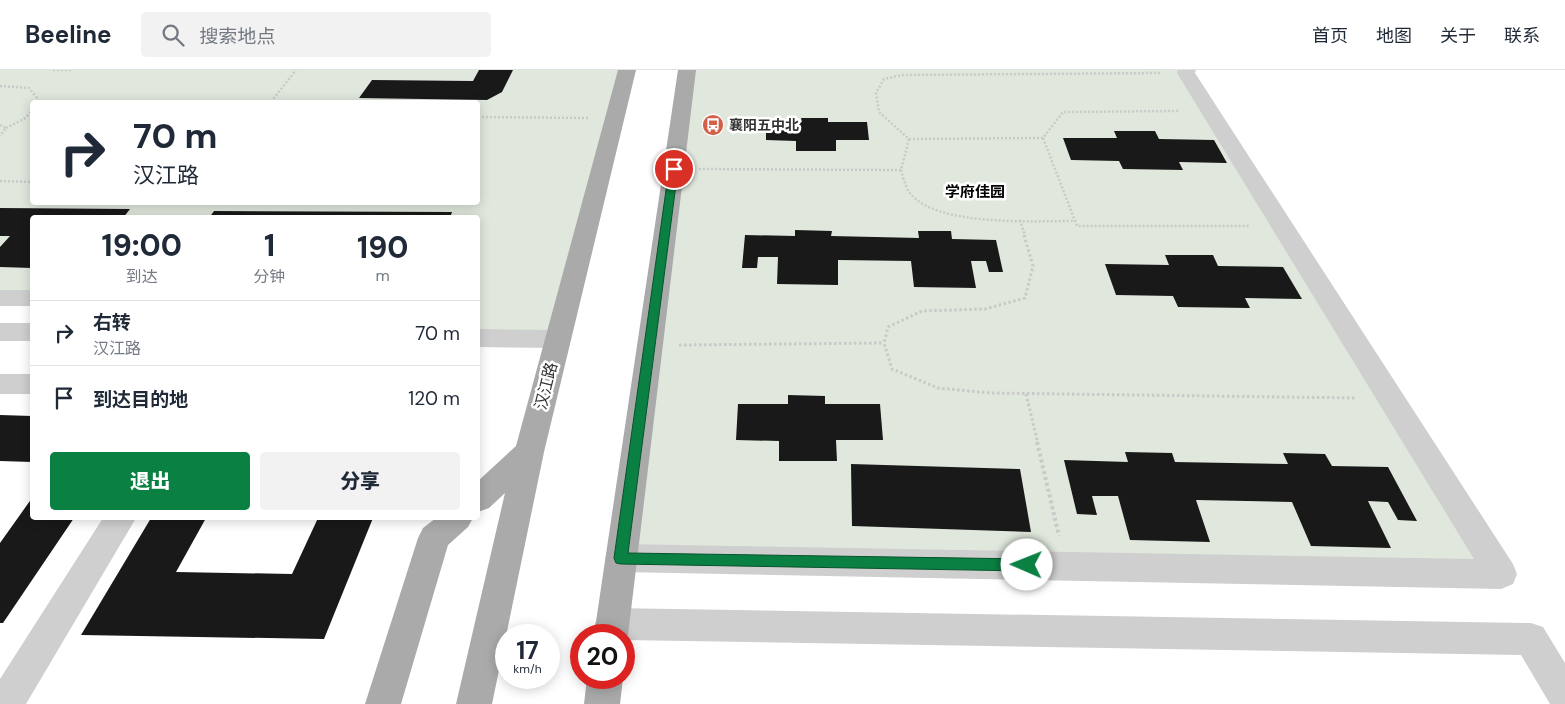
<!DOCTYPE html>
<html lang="zh">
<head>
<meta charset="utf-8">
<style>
	body { margin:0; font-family:"DM Sans","Noto Sans SC",sans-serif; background:#f2f2f3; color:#1f2937; height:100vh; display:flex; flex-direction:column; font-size:19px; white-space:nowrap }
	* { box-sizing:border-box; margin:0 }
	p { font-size:16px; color:#747a83 }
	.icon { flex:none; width:28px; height:28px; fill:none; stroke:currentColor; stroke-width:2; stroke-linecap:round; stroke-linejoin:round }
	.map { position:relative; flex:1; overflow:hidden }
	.side { position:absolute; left:30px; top:145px; width:450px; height:305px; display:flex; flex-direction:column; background:#fff; border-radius:5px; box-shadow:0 2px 12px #0003 }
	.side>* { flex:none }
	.guide { position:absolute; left:30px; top:30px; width:450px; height:105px; border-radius:5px; box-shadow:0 2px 12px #0003; background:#fff; color:#1f2937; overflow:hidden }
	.speed { position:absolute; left:495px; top:554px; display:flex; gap:10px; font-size:25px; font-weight:700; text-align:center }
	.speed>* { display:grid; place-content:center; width:65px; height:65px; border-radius:50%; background:#fff; box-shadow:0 2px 12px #0003; line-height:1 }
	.speed small { font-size:12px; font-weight:400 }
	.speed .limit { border:8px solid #d22; background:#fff; color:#111 }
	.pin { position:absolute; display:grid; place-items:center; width:42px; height:42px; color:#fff; margin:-21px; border:2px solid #fff; border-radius:50%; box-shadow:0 1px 5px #0007 }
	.me { position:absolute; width:55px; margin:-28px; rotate:271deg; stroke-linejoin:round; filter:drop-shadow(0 0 4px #0008) }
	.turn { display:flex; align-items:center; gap:18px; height:105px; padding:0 20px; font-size:22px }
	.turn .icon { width:65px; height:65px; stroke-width:2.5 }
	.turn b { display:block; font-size:35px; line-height:42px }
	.eta { display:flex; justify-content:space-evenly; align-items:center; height:85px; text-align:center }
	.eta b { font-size:30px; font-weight:800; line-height:35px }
	.action { display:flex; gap:10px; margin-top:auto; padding:10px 20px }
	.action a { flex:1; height:58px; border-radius:5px; background:#0b8043; color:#fff; font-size:20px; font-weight:800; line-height:58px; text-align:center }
	.action a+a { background:#f2f2f3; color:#1f2937 }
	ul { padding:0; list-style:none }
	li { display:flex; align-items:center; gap:15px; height:65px; padding:0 20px; border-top:1px solid #e0e1e3 }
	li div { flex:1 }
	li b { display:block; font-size:19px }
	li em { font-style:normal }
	header { display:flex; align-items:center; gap:30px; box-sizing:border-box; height:70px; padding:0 25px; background:#fff; border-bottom:1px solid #e0e1e3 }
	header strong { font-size:24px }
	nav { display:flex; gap:28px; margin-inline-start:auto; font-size:18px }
	.search { width:350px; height:45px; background:#f2f2f3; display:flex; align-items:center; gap:12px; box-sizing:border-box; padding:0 18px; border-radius:5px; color:#747a83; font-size:19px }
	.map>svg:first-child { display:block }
	.green { fill:#e0e8dd; fill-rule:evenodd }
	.building { fill:#191919 }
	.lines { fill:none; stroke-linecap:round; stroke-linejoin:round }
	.path-far2 { stroke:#c9c9c9; stroke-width:2.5; stroke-dasharray:2 2; stroke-linecap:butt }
	.path-far1 { stroke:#c9c9c9; stroke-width:3; stroke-dasharray:2.5 2.5; stroke-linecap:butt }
	.path { stroke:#c9c9c9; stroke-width:4; stroke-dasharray:3 3; stroke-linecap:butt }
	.minor { fill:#cfcfcf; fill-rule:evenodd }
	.major { fill:#aaa; fill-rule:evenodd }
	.route { fill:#0b8043; stroke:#07532c }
	.labels { text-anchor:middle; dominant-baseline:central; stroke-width:5; stroke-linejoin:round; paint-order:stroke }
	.far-poi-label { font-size:14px; font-weight:bold; fill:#323232; stroke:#fff; text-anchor:start }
	.far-neighbourhood-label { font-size:15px; font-weight:bold; fill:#000; stroke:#fff }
	.street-label { font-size:16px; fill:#323232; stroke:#fff }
</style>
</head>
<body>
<header>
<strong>Beeline</strong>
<div class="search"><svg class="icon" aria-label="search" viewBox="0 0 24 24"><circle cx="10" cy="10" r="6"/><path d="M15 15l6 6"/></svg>搜索地点</div>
<nav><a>首页</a><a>地图</a><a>关于</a><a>联系</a></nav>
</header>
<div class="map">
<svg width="1565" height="634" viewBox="0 0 1565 634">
	<rect width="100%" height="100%" fill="#fff"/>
	<!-- green -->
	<g class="green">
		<path d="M0 0H627L558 269 478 268V148H32V231L0 230ZM32 32H478V132H32Z"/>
		<path d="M687 0H1187L1501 504 621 488Z"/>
	</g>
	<!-- building -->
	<g class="building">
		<path d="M479 0H513L502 22 487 30 359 28 372 10 473 11Z"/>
		<path d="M801 48H828V52H867L869 70H836V81H796V71L766 70V52H802Z"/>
		<path d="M1114 61H1155L1159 69 1214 70 1227 93 1179 92 1183 100 1123 99 1119 91 1071 90 1063 68H1117Z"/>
		<path d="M0 138 130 139 123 148H32V198L0 197V177L10 166H0Z"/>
		<path d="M214 141 452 142 450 148H209Z"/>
		<path d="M795 160 832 161 831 166 919 168 918 161H951L952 169 996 170 1003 202H989L986 191H971L976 218 914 217 911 191 838 190V215L777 214 778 187H758L757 198H742L745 165 795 166Z"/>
		<path d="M1165 185H1213L1218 196 1283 197 1302 229 1245 228 1250 238 1178 237 1173 226 1116 225 1105 194 1169 195Z"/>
		<path d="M788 325 825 326V334H880L883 370H836L837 391H779V371L736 370 738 334H788Z"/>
		<path d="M0 345 32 346V392L0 391Z"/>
		<path d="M1125 382 1172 383 1175 392 1288 394 1283 383 1325 384 1332 396 1388 397 1417 451 1398 450 1388 432 1368 431 1391 478 1311 476 1292 432 1196 430 1210 472 1130 470 1118 426H1092L1097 445 1077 444 1064 390 1128 392Z"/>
		<path d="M851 394 1020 399 1031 462 852 456Z"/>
		<path d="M32 428V448H74L3 553H0V473Z"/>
		<path d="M151 448H206L176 502 292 504 318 448H373L324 569 81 565Z"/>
	</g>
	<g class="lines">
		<!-- path-far2 -->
		<g class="path-far2">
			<path d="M53 0H71"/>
			<path d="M0 16 29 18 38 29V32"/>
			<path d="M271 32 296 0"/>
			<path d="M478 47 589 48"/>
			<path d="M0 55 6 58 0 66"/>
			<path d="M6 58 24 49 32 41"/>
			<path d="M1043 68 1077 156H1250"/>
			<path d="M909 69 1043 68 1063 42 1180 41"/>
			<path d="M699 99 901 100 909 69 879 42 876 23 884 9 902 5 1162 3"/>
			<path d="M901 100C903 107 905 115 909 122 934 157 1035 151 1075 151"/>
			<path d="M0 111 32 112"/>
			<path d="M1020 150 1025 166"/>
		</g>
		<!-- path-far1 -->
		<g class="path-far1">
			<path d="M1024 165 1033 196 1025 228 985 239 922 241 888 257 884 273 892 299 938 318 991 323 1357 328"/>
			<path d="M679 275 884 273"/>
			<path d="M1026 324 1038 374"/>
		</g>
		<!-- path -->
		<path class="path" d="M1037 372 1059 466"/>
		<!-- minor -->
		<g class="minor">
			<path d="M1178 0H1196L1195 3 1513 494 1517 504 1513 514 1501 519 621 502 610 498 605 488 610 478 621 474 1474 489 1177 3Z"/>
			<rect x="0" y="220" width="32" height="16"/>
			<rect x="0" y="253" width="32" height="18"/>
			<path d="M478 259 558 260 567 262 571 269 567 276 558 278 478 277Z"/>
			<rect x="0" y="304" width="32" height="20"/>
			<path d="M103 448H136L26 634H0V609Z"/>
			<path d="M612 538 1531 553 1543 557 1565 593V634H1550L1521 585 624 570V565H600L595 554 600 543Z"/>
		</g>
		<!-- major -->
		<g class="major">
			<path d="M618 0H636L544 382 492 634H456L505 423 489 438 478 442V411L516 376Z"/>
			<path d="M678 0H696L628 565 624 575V565H594Z"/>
			<path d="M436 448H473L468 457 448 475 401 634H365L418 468 423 458Z"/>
			<path d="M587 608H623L620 634H584Z"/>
		</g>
	</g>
	<!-- route -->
	<path class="route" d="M674 96 678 99 628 483 1027 489 1032 491 1034 495 1032 499 1027 501 621 494 616 493 614 488 669 99Z"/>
	<!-- icons -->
	<defs>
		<g id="bus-disc" transform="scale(1.125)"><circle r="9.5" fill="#d3614a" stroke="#fff"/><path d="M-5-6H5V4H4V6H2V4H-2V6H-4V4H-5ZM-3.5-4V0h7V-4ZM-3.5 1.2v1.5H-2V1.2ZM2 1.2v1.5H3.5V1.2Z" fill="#fff"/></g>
	</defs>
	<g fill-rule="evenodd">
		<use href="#bus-disc" x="713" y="55"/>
	</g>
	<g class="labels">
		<!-- far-poi labels -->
		<g class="far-poi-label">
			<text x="729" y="55">襄阳五中北</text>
		</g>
		<!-- far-neighbourhood labels -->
		<g class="far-neighbourhood-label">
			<text x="975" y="122">学府佳园</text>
		</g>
		<!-- street labels -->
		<g class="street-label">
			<text transform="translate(546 316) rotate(-76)">汉江路</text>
		</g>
	</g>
</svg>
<div class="speed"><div>17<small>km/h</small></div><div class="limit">20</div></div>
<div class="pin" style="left:674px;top:99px;background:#d93025"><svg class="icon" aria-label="arrive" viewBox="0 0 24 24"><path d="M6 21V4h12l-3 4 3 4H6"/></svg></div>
<svg class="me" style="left:1027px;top:495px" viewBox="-20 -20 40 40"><circle r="19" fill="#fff"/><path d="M0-13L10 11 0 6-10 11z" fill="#0b8043"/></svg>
<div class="guide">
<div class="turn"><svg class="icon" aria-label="right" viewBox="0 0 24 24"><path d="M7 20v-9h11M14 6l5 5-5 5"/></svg><div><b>70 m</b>汉江路</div></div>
</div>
<section class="side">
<div class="eta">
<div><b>19:00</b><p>到达</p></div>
<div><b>1</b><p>分钟</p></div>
<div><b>190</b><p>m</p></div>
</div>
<ul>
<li><svg class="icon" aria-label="right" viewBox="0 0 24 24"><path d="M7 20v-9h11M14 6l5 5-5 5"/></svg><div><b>右转</b><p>汉江路</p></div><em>70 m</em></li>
<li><svg class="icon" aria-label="arrive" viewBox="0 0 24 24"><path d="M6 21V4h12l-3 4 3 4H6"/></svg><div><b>到达目的地</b></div><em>120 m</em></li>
</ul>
<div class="action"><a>退出</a><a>分享</a></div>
</section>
</div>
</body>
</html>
